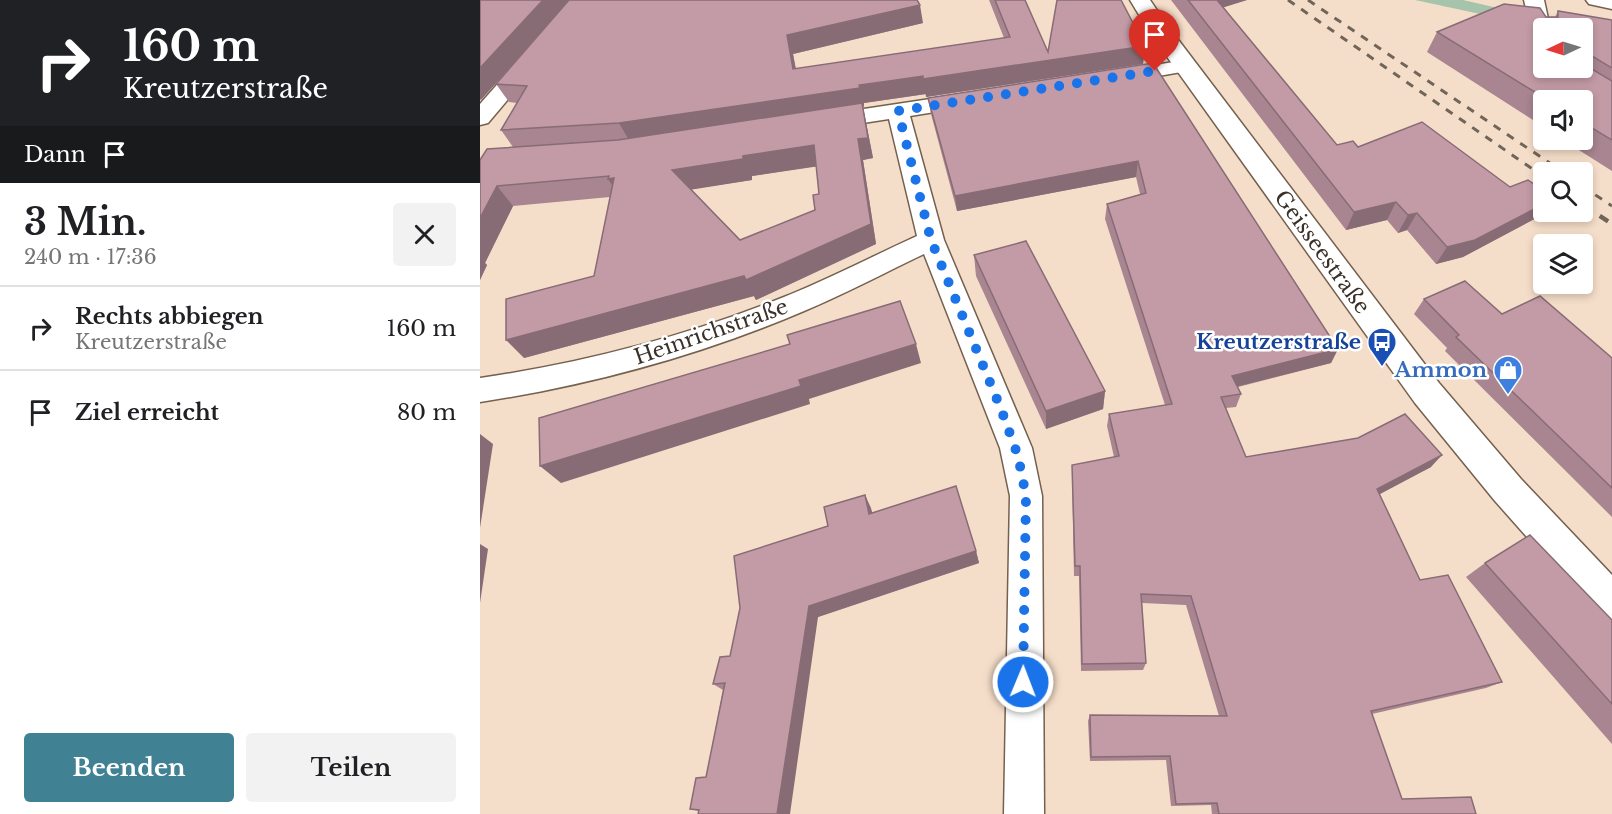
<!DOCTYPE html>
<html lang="de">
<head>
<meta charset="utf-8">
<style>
	body { margin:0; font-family:"Libre Baskerville",serif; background:#f2f2f2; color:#202124; height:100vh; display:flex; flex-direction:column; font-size:22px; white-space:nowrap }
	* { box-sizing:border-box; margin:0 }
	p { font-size:20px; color:#757577 }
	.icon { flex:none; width:33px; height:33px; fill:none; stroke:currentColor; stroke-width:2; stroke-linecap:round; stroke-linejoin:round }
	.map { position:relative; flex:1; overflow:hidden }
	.drawer { display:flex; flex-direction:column; background:#fff; width:480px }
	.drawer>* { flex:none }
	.guide { background:#202124; color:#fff; overflow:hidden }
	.needle { width:39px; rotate:266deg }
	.controls { position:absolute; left:1053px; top:18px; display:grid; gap:12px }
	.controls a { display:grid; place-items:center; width:60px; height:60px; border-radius:6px; background:#fff; box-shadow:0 3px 9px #0003; font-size:30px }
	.pin { position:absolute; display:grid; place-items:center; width:51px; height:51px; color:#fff; margin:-62px -26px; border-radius:50% 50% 50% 0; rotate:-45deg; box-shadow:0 0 6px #0007 }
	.pin .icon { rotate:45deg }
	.me { position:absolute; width:66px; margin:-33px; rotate:1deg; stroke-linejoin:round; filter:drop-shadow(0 0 4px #0008) }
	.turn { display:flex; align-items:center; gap:21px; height:126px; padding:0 24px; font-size:27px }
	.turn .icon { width:78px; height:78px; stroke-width:2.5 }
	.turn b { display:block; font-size:42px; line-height:51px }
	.then { display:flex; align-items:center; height:57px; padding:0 24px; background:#0003; gap:12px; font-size:22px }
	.round { display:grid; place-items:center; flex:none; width:63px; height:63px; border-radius:6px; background:#f2f2f2 }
	.head { display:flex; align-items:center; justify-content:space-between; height:102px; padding:0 24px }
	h1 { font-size:36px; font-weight:800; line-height:45px }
	.primary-button { display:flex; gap:12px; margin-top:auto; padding:12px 24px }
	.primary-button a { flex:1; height:69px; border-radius:6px; background:#408294; color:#fff; font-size:24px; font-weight:800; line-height:69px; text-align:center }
	.primary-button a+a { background:#f2f2f2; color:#202124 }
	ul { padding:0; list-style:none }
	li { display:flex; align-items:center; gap:18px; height:84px; padding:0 24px; border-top:2px solid #e0e0e0 }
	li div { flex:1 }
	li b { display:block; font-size:22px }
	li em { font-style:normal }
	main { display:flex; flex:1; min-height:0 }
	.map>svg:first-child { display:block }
	.green { fill:#a6c3ac }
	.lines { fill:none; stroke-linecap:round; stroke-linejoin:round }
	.street-casing { stroke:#74604e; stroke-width:3 }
	.secondary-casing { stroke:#74604e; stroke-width:3 }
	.street { fill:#fff; fill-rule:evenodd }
	.secondary { fill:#fff; fill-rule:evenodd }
	.rail-far1 { stroke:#716458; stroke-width:3; stroke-dasharray:8 8; stroke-linecap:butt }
	.rail { stroke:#716458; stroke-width:4.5; stroke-dasharray:10 10; stroke-linecap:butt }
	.wall { fill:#a88590; fill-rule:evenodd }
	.shaded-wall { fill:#886c75 }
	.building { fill:#c39ba7; stroke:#886c75; stroke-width:1.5; fill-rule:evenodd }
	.route { stroke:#1a73e8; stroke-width:10; stroke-dasharray:0 18 }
	.labels { text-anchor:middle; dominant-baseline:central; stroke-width:5; stroke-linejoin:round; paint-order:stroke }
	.street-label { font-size:21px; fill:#3a3129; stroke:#fff }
	.transit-label { font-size:21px; font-weight:bold; fill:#164399; stroke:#fff; text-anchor:end }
	.shop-label { font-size:21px; font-weight:bold; fill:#366cbe; stroke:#fff; text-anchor:end }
</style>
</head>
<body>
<main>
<section class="drawer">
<div class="guide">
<div class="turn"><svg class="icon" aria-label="right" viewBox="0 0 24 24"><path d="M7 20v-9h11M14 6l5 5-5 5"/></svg><div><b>160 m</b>Kreutzerstraße</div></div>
<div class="then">Dann<svg class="icon" aria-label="arrive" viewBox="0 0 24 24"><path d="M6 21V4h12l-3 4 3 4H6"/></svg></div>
</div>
<div class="head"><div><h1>3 Min.</h1><p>240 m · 17:36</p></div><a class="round"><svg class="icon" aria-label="close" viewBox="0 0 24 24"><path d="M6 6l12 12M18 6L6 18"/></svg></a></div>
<ul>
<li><svg class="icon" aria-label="right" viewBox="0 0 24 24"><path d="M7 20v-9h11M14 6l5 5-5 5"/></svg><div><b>Rechts abbiegen</b><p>Kreutzerstraße</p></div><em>160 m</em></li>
<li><svg class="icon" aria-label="arrive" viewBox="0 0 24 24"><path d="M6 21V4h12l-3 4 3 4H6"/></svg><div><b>Ziel erreicht</b></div><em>80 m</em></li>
</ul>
<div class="primary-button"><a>Beenden</a><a>Teilen</a></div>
</section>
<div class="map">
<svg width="1132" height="814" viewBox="0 0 1132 814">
	<rect width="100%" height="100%" fill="#f5dec9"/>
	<!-- green -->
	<path class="green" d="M935 0H983L1044 14 1042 23Z"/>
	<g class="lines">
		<!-- street casing -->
		<g class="street-casing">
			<g id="street">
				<path d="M92 0H112L8 123 0 125V104Z"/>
				<path d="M1044 0H1064L1070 28H1064V36L1054 35 1051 31Z"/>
				<path d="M706 60 713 62 716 66 713 70 638 83 631 81 627 77 631 73 638 71Z"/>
				<path d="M490 93 498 95 501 100 498 105 430 116 464 240 552 448 562 496 564 814H524L530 496 520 448 444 254C404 273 365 294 324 311 221 355 111 385 0 402V378C104 363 207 336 304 297 349 279 393 256 437 236L409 119 344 129 336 127 333 122 336 117 344 115Z"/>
			</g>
		</g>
		<!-- secondary casing -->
		<g class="secondary-casing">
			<g id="secondary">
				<path d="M650 0H670L687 25 959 383 1041 479 1132 575V622L1118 617 1015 501 935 403 670 33Z"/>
				<path d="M1106 0H1132V9L1109 4Z"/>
			</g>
		</g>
		<!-- street -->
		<use href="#street" class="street"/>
		<!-- secondary -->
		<use href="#secondary" class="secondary"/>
		<!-- rail-far1 -->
		<g class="rail-far1">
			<path d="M808 0 1064 177"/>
			<path d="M828 0 1083 172"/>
			<path d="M1102 186 1132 206"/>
			<path d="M1102 204 1106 206"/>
		</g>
		<!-- rail -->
		<path class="rail" d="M1103 205 1132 224"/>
	</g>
	<!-- wall -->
	<g class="wall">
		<path d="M0 0 443 23 313 54 316 69 524 38 509 0H545L568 52 665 46 663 64 446 97V94L384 103V106L383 107 393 158 383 160 396 244 276 300 274 296 44 358 114 276 130 197 33 206 5 263 7 265 0 280V160L33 147 21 130 37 103 29 102 16 84 47 48 0 100ZM336 166 339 194 335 210 260 240 211 189 272 180V176Z"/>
		<path d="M691 0H767L743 7 857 145 878 147 1060 216 983 257 956 264 927 230 918 233 907 220 866 230Z"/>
		<path d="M1078 11 1132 20V171L1083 140H1102V100H1064V127L947 52 957 32 1066 17H1075ZM1064 28H1102V68H1064Z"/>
		<path d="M673 63 858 349 851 363 758 387 761 394 756 407 746 408 766 457 951 467 899 494 940 580 1022 682 1006 688 892 714 922 799 996 814H732L731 805 691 806 686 760 610 761 608 721 610 715 739 716 706 605 662 603 666 663 663 670 601 671 599 576H594L592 477V465L634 457 627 426 629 414 685 405 625 219 627 204 660 194 656 177 477 211 451 114 448 98Z"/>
		<path d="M494 255 625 391 623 409 566 429 496 276Z"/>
		<path d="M944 299 1022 314 1132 358V517L965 351 967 348 934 314Z"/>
		<path d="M385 495 392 513 496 551 499 563 338 617 219 811 210 809 226 777 243 690 233 684 250 656 348 526Z"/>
		<path d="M1005 563 1132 620V744L986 577Z"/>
	</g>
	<!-- shaded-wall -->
	<g class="shaded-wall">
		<path d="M63 0H90L1 100 0 99V68Z"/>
		<path d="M731 0H767L729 12Z"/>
		<path d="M440 5 443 23 313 54 319 88 313 69 307 35Z"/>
		<path d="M665 46 663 64 446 97 443 79Z"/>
		<path d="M443 76 446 94 384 103V106L383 107 393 158 383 160 396 244 276 300 274 296 44 358 26 340 391 224 378 139 150 142 139 123 379 85Z"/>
		<path d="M334 145 340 166 272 176V180L203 191 192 170 263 156Z"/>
		<path d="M658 161 656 177 477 211 475 196Z"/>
		<path d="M134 178 141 199 128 179Z"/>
		<path d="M17 186 33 206 5 263 7 265 0 280V218Z"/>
		<path d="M916 202 907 220 866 230 874 212Z"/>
		<path d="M1064 204V212L1060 216 983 257 956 264 967 247Z"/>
		<path d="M937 213 927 230 918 233 928 215Z"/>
		<path d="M436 344 441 363 329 399 330 404 81 483 60 466 319 380Z"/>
		<path d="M858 349 851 363 747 389 752 376Z"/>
		<path d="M625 391 623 409 566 429V411Z"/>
		<path d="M0 434 13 444 0 528Z"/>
		<path d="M962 455 951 467 887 501 897 489Z"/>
		<path d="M385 495 391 508 396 527 389 514Z"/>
		<path d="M0 544 8 549 0 603Z"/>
		<path d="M496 551 499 563 338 617 310 814H297L329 606Z"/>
	</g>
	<!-- building -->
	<g class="building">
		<path d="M0 0H63L0 68Z"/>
		<path d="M89 0H437L440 5 307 35 313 69 530 37 515 0H545L568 52 577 0H641L665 46 443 79V76L409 81 379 85 380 88 139 123 21 130 47 86 16 84Z"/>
		<path d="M708 0H737L857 145 873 141 878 147 942 122 1030 187 1048 180 1064 191V204L995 240 967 247 937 213 928 215 916 202 874 212Z"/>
		<path d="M1024 4 1060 8 1066 17H1078V11L1132 20V68L1102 50V28H1064V68H1102V63L1132 81V140L1102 122V100H1068L957 32Z"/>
		<path d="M673 63 858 349 752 376 761 394 741 397 766 457 878 438 925 414 962 455 897 489 940 580 968 575 1022 682 891 711 922 799 991 797 996 814H739L737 803 696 804 690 756 611 757 610 715 747 716 711 596 661 594 666 663 602 664 600 566H595L592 465 639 456 629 414 692 404 627 204 666 193 658 161 475 196 448 98Z"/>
		<path d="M382 103 388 138 378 139 391 224 266 280 264 276 26 340V299L114 276 134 178 128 179 129 176 17 186 0 218V160L7 149 138 140ZM334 145 339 194 333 195 335 210 260 240 192 170 263 159V156Z"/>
		<path d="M546 241 625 391 566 411 494 255Z"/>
		<path d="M985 281 1022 314 1060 296 1132 358V488L976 337 979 335 944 299Z"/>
		<path d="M420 301 436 344 319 380 321 386 60 466 59 418 310 344 307 335Z"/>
		<path d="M476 486 496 551 329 606 297 814H218L219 810 210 809 216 778 226 777 245 683 233 684 240 657 250 656 260 608 254 556 348 526 344 507 385 495 389 514Z"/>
		<path d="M1050 535 1132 620V704L1005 563Z"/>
	</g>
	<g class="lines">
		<!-- route -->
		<path class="route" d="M543 682 546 496 538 456 521 409 451 240 418 111 675 71"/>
	</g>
	<!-- icons -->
	<defs>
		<g id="bus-pin" transform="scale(1.5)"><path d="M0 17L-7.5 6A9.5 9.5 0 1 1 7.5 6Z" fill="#1a4fb4" stroke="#fff"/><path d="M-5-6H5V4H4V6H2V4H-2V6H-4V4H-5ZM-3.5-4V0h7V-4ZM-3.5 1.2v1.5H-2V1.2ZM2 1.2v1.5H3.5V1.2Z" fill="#fff"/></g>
		<g id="shop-pin" transform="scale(1.5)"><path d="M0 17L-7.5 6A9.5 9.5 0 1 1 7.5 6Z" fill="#3f7fe0" stroke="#fff"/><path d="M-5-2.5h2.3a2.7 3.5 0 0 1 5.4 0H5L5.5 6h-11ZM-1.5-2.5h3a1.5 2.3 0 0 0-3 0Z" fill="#fff"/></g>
	</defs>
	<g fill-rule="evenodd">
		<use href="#bus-pin" x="902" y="342"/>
		<use href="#shop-pin" x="1028" y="370"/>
	</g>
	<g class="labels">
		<!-- street labels -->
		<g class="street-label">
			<text transform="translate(842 252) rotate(54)">Geisseestraße</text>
			<text transform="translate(231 332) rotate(-19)">Heinrichstraße</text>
		</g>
		<!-- transit labels -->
		<g class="transit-label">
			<text x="881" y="342">Kreutzerstraße</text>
		</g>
		<!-- shop labels -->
		<g class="shop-label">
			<text x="1007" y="370">Ammon</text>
		</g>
	</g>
</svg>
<div class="controls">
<a><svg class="needle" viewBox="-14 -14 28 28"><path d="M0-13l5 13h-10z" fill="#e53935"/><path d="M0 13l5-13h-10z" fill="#757577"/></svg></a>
<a><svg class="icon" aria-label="sound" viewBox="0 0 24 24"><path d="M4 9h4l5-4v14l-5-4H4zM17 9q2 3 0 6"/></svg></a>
<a><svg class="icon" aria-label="search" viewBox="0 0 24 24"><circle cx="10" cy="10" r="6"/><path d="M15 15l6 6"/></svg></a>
<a><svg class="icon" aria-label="layers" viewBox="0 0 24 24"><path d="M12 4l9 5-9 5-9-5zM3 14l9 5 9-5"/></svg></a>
</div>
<div class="pin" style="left:675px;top:71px;background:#d93025"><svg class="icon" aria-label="arrive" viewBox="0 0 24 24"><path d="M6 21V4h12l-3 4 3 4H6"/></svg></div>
<svg class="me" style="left:543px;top:682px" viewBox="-20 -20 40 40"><circle r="17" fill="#1a73e8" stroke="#fff" stroke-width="3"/><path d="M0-11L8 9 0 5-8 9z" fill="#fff"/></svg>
</div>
</main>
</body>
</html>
